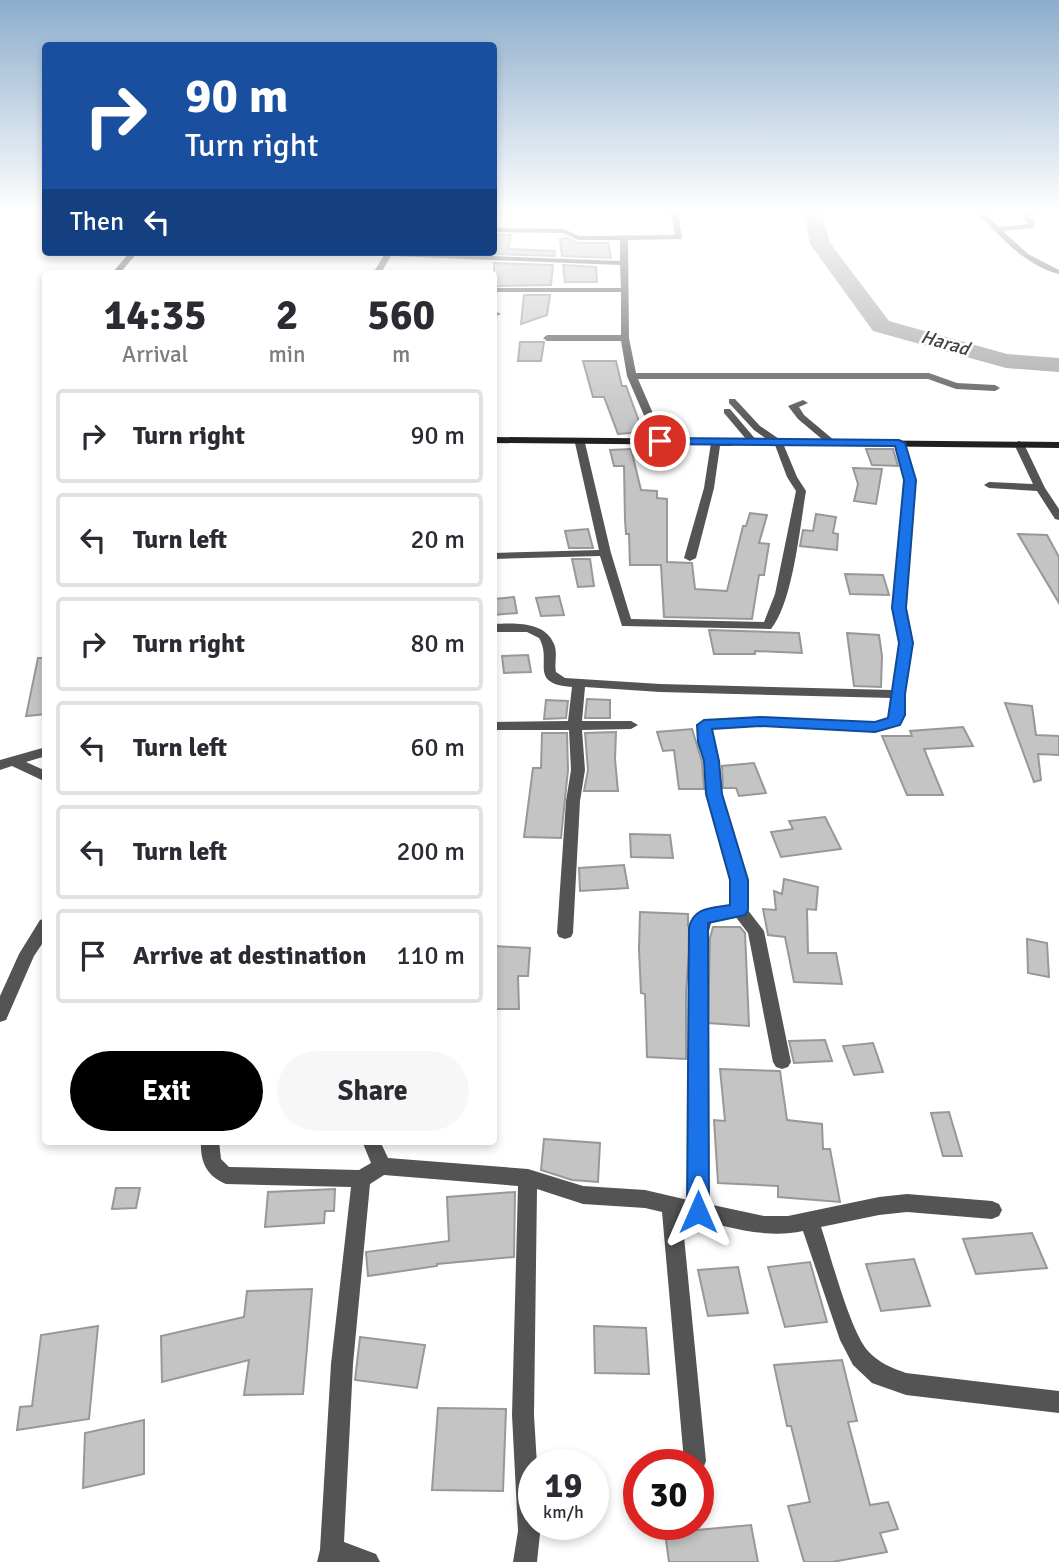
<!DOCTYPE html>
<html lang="en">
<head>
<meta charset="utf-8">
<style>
	body { margin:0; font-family:Signika,sans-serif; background:#f7f7f7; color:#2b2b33; height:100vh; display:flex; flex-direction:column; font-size:26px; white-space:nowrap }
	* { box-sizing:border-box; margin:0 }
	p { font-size:23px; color:#7c7c81 }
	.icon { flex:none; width:38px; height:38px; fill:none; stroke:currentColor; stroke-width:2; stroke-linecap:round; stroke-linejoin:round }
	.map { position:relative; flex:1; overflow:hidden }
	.details { position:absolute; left:42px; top:270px; width:455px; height:875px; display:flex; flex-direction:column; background:#fff; border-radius:7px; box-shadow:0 4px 10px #0003 }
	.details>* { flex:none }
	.top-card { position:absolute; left:42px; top:42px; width:455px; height:214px; border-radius:7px; box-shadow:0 4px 10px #0003; background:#1a4fa0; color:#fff; overflow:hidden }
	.speed { position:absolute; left:518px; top:1449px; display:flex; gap:14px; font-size:35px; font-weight:700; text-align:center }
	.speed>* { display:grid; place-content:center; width:91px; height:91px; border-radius:50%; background:#fff; box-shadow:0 4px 10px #0003; line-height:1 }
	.speed small { font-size:18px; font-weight:400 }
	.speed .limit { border:10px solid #d22; background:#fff; color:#111 }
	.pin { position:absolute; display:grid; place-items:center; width:60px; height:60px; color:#fff; margin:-30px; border:4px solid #fff; border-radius:50%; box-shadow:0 2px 7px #0007 }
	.me { position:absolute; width:77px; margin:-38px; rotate:0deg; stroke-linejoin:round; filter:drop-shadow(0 0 5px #0008) }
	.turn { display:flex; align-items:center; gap:24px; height:147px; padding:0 28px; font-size:32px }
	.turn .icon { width:91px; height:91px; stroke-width:2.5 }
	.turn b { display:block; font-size:49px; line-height:60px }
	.then { display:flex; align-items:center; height:66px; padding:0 28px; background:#0003; gap:14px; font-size:26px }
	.eta { display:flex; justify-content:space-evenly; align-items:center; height:119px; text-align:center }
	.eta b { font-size:42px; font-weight:700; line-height:49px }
	.primary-button { display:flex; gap:14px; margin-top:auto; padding:14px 28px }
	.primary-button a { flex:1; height:80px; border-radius:42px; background:#000; color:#fff; font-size:28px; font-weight:700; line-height:80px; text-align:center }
	.primary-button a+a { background:#f7f7f7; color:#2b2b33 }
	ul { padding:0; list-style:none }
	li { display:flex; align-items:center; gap:21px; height:94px; margin:0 14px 10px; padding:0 14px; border:4px solid #e1e1e2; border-radius:7px }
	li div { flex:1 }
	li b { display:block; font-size:26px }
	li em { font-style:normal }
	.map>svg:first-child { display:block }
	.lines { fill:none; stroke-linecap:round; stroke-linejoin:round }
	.river { fill:#a2a2a2; fill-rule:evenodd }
	.building { fill:#c4c4c4; stroke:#989898; stroke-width:2 }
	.street { fill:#545454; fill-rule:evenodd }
	.secondary { fill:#212121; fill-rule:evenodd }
	.route { fill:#1a73e8; stroke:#114b97; stroke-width:2 }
	.labels { text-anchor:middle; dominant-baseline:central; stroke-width:5; stroke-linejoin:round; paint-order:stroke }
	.far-water-label { font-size:19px; font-style:italic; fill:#434343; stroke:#fff }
</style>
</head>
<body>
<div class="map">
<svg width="1059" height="1562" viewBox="0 0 1059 1562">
	<rect width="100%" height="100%" fill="#fff"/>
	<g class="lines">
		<!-- river -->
		<path class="river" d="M803 212H822L830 243 889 321 1007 354 1059 358V372L1006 368 873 331 810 244Z"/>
	</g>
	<!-- building -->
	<g class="building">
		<path d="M494 235H511L508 249 555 251 554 256 494 254Z"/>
		<path d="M567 238 578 243H608L611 258 562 256 560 239Z"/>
		<path d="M494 263 553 265 551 285 494 286Z"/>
		<path d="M563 265 596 267 597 282H565Z"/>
		<path d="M524 295H550L547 315 521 324Z"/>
		<path d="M520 342H544L541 361H518Z"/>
		<path d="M583 361H616L622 386H626L643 432 618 434 604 397H593Z"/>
		<path d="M631 449 641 490 657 491V498L667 499V562L692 563 695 589 727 591 743 526H746L750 513 767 515 759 543 769 544 764 575H759L752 619 664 617 661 565H630L629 534H626L625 520 624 466H614L610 450Z"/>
		<path d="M866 449H893L898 466 872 465Z"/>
		<path d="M853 468 882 469 876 504 854 501 858 484Z"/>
		<path d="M816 514 836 517 833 533 838 534 837 550 800 546 803 530 813 531Z"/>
		<path d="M588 529 593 548H569L565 531Z"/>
		<path d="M1018 534 1047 535 1059 557V603Z"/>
		<path d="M572 559H590L594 586 578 587Z"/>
		<path d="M845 574 883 575 889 595 850 594Z"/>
		<path d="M559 596 564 615 541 616 536 598Z"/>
		<path d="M514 597 517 613 494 615V599Z"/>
		<path d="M709 630 799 633 802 653 755 651V654H714Z"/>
		<path d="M847 633 879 635 882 656 881 687 854 686Z"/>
		<path d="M528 655 531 672 504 673 502 656Z"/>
		<path d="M38 658H46V714L26 716Z"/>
		<path d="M587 699 610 700V718H585Z"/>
		<path d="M546 700 568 701 566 718 544 719Z"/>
		<path d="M1005 703 1032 706 1036 735 1059 736V755L1038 754 1041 780 1034 782Z"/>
		<path d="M963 727 973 746 924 749 943 795H907L882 736H912L910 731Z"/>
		<path d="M692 729 702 762 704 789H679L674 750 663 751 657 732Z"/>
		<path d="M616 732 615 759 618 791H584L588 770 585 733Z"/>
		<path d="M542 733H567L568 770 561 838 524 837 533 768H541Z"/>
		<path d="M754 763 766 793 739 796 736 788H723L722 766Z"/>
		<path d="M825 817 841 849 781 857 771 832 793 829 789 821Z"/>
		<path d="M630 834 670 835 673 858 631 857Z"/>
		<path d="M624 865 628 888 580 891 579 868Z"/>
		<path d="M784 879 818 887 816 910 807 909 808 953H836L842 984 794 982 785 937 768 935 763 909 776 910 774 891 782 894Z"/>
		<path d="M640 912 688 914V926H691L686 991V1059L647 1057 645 994 641 993 639 949Z"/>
		<path d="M713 927H740L745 933 749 1026 708 1023 710 938Z"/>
		<path d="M1027 939 1047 943 1049 977 1028 973Z"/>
		<path d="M494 946 530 948 528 976H518L519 1009H494Z"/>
		<path d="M825 1040 832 1061 794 1063 789 1041Z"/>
		<path d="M873 1043 883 1072 854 1075 843 1046Z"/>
		<path d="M720 1069 780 1071 787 1120 822 1124 823 1149H830L840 1202 778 1197V1186L718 1183 714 1120 725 1121Z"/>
		<path d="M949 1112 962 1156H943L931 1113Z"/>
		<path d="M544 1139 600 1143 598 1182 572 1180 541 1170Z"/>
		<path d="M116 1188H140L136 1208 112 1209Z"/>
		<path d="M335 1189 334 1211H325L324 1223 265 1227 268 1192Z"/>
		<path d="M515 1192 514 1257 437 1264V1266L368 1276 366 1252 449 1241 447 1197Z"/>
		<path d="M1032 1233 1047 1268 976 1274 963 1239Z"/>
		<path d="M914 1259 930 1306 881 1311 866 1264Z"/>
		<path d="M810 1262 827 1322 785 1327 768 1267Z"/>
		<path d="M738 1267 748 1313 708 1316 698 1270Z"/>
		<path d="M312 1289 303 1394 244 1395 249 1360 162 1382 161 1336 244 1317 247 1291Z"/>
		<path d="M98 1326 89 1419 17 1430 20 1407 32 1406 41 1335Z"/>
		<path d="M594 1326 646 1328 649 1374 595 1373Z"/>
		<path d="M360 1337 425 1345 417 1388 355 1380Z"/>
		<path d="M842 1360 857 1421 848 1422 870 1505 888 1502 898 1529 880 1533 887 1552 832 1562H804L788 1506 810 1502 791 1426H787L774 1365Z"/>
		<path d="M438 1408 506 1409 503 1491 432 1490Z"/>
		<path d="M144 1420V1474L83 1488 85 1433Z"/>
		<path d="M751 1525 758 1562H669L665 1533Z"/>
	</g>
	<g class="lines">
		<!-- street -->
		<g class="street">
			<path d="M671 212H678L682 239 628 240 629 338 636 373H929L957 383 995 385 1000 388 995 391 956 389 928 379H638L665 441 660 444 655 441 627 376 621 341H547L543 338 547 335H621V292H494V288H621L620 265 391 256 381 273H373L386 252 620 261V240H578L563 233 494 232V228L564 229 579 236 675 235Z"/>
			<path d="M976 212H984L999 227 1028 224 1022 217 1027 212H1034L1030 217 1036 223 1033 228 1003 231 1028 254 1059 270V274C1024 265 1001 237 976 212Z"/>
			<path d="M494 312H497L501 314 494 317Z"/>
			<path d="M729 399H735L760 426 782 441 797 477 806 491C800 526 793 602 771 629L622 626 600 556 494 559V553L599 550 575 443 580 440 585 443 611 553 631 619 764 622 775 594 796 491 787 477 775 445 754 430 729 403Z"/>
			<path d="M803 400 808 403 799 407 804 415 835 441V445H829L798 419 788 406Z"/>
			<path d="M724 409H730L757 441V445H751L724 413Z"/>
			<path d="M716 440H732L737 443 732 446H720L714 488 696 558 690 561 684 558 704 488 711 443Z"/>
			<path d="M899 440 904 443 915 480 905 608 912 643 904 694 905 715 899 724 875 731 760 726 711 729 712 742 719 761 721 794 747 880V909L764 931 791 1062 788 1067 782 1069 776 1067 773 1062 748 933 735 916 712 920 707 938 705 991 708 1204 764 1216H788L879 1197 907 1194 992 1201 999 1204 1002 1210 999 1216 992 1219 907 1212 879 1215 821 1227C831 1256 850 1331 868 1351 879 1363 892 1368 906 1373L1059 1391V1413L906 1395 872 1383 853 1365 840 1340 803 1231C762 1240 720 1224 682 1216L706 1461 703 1469 698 1471V1465H685L684 1461 662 1212 645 1208 583 1204 537 1189 534 1415 537 1465H534V1524H541L537 1562H513L518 1531 512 1415 518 1186 384 1175 370 1184 353 1364 344 1542 376 1554 380 1562H317L320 1550 331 1364 351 1187 226 1184C206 1176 200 1161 201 1141H219L221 1159 229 1167 359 1170 371 1163 362 1141H380L388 1158 528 1169 583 1186 645 1190 688 1200 689 991 693 928 700 912 731 905V880L707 794 705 761 698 742 697 725 704 721 760 718 874 723 889 718 892 698 660 692 585 687 582 721H631L638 725 631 729 582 730 585 770 580 801 573 933 571 937 565 939 559 937 557 933 566 801 571 770 569 730H494V722L568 721 572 687C527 684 553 661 539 638L527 632H494V624C514 623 545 621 554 644 558 653 554 663 556 672L565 678 660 684 892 690 900 643 893 608 905 480 894 443Z"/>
			<path d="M1019 441 1024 444 1045 488 1059 509V520L1055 519 1037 491 989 488 984 485 989 482 1033 484 1014 444Z"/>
			<path d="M46 747V756L26 762 46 771V782L12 766 0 770V760Z"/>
			<path d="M46 918V938L34 956 6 1020 0 1022V996L19 954 40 920Z"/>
		</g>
		<!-- secondary -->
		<g class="secondary">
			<path d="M130 252H138L120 273H112Z"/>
			<path d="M494 437 1059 442V448L494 443Z"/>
		</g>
	</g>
	<!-- sky -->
	<linearGradient id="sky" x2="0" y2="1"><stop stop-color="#8cadcc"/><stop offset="0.49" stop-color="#fff"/><stop offset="1" stop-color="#fff" stop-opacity="0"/></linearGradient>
	<rect width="1059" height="431" fill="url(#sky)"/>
	<!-- route -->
	<path class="route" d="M660 438 899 440 905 443 916 480 906 608 913 643 905 694V715L900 725 875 732 760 726 712 729 719 761 722 794 748 880V910L745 915 708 923 709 1212 705 1219 698 1222 690 1219 687 1212 689 928C693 907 712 908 730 905V880L706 794 704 761 698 742 697 725 704 720 760 717 875 722 888 718 899 643 892 608 904 480 895 446 656 444 654 441Z"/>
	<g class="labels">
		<!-- far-water labels -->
		<g class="far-water-label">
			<text transform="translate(945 343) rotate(16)">Harad</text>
		</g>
	</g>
</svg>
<div class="speed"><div>19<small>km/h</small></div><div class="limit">30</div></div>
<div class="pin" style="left:660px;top:441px;background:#d93025"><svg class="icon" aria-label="arrive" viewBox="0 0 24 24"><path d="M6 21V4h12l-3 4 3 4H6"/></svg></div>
<svg class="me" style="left:698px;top:1212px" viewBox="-20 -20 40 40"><path d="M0-17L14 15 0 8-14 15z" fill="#1a73e8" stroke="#fff" stroke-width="4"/></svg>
<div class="top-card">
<div class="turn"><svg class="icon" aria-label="right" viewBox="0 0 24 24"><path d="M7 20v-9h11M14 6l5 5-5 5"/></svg><div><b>90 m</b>Turn right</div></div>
<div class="then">Then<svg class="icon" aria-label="left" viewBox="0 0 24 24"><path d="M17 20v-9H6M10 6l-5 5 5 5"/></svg></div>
</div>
<section class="details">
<div class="eta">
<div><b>14:35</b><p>Arrival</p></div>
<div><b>2</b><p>min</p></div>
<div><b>560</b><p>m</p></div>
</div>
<ul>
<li><svg class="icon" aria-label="right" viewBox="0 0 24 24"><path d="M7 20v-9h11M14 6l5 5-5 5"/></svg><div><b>Turn right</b></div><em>90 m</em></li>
<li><svg class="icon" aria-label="left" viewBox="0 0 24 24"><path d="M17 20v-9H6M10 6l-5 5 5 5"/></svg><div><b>Turn left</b></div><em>20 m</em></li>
<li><svg class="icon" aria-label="right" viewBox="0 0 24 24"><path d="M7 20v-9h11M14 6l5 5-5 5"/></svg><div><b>Turn right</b></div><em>80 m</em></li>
<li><svg class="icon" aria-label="left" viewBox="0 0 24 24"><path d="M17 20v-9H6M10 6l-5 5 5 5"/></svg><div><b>Turn left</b></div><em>60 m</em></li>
<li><svg class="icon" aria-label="left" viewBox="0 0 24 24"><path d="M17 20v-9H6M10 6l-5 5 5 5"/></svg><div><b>Turn left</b></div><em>200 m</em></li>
<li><svg class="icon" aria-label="arrive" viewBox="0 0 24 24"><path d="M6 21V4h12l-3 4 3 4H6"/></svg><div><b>Arrive at destination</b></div><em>110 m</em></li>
</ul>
<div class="primary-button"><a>Exit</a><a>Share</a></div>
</section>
</div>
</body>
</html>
